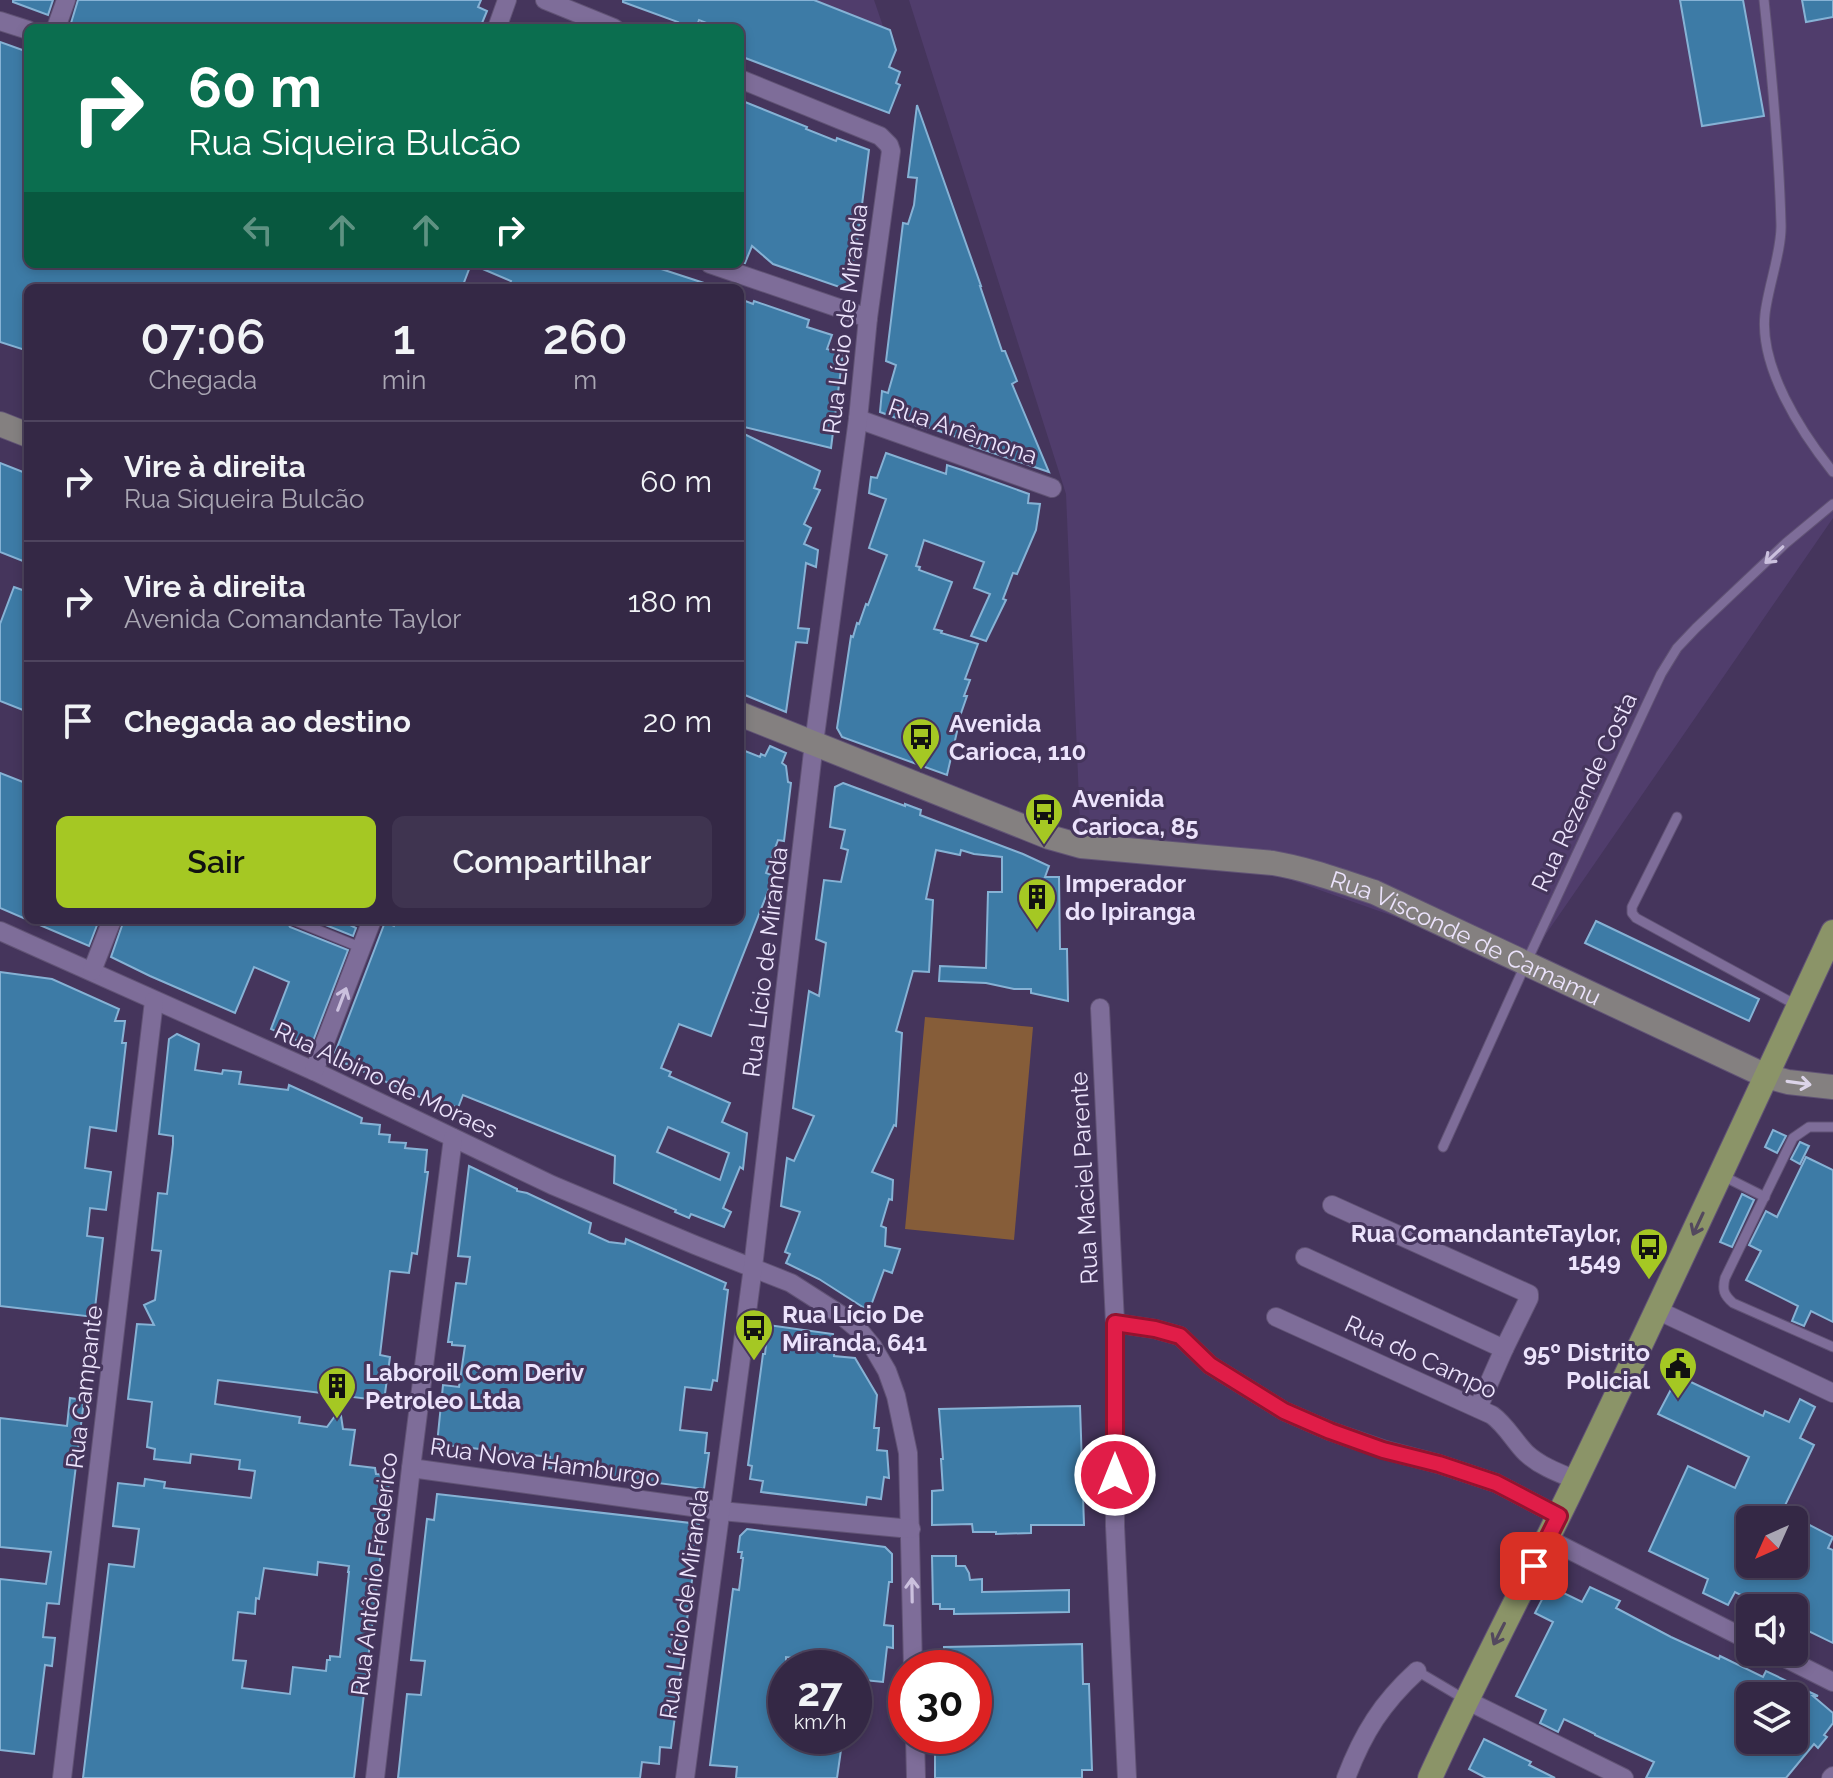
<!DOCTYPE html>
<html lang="pt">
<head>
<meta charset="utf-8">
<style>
	body { margin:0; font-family:Raleway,sans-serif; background:#3f3450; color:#f1f3f6; height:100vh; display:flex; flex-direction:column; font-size:30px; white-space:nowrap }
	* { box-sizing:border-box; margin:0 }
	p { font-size:26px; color:#a9a6b3 }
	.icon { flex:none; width:44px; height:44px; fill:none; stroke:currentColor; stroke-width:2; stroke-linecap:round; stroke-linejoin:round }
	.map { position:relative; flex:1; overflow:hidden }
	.side { position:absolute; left:24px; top:284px; width:720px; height:640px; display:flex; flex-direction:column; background:#342845; border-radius:12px; box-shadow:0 4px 12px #0003,0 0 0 2px #4e445e }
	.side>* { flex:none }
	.hud { position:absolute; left:24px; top:24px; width:720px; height:244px; border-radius:12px; box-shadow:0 4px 12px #0003,0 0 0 2px #4e445e; background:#0b6e4f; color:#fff; overflow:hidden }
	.needle { width:52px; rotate:225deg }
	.fabs { position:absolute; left:1736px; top:1506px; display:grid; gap:16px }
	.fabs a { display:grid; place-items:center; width:72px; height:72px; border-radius:12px; background:#342845; box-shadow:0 4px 12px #0003,0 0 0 2px #4e445e; font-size:40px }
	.speed { position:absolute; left:768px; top:1650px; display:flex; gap:16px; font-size:40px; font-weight:700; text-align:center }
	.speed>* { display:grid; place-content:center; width:104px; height:104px; border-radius:50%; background:#342845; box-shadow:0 4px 12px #0003,0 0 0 2px #4e445e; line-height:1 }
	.speed small { font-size:20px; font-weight:400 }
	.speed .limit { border:12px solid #d22; background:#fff; color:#111 }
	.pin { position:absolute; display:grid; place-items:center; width:68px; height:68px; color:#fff; margin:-34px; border-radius:16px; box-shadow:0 4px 12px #0006 }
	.me { position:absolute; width:88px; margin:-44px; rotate:0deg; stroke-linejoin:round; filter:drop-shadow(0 0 6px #0008) }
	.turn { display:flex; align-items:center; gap:28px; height:168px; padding:0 32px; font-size:36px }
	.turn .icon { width:104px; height:104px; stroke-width:2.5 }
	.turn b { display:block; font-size:56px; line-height:68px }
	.lanes { display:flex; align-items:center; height:76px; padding:0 32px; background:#0003; justify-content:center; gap:40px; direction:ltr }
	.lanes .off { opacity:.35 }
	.eta { display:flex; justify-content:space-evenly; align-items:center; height:136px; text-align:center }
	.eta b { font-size:48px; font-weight:600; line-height:56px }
	.primary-button { display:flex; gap:16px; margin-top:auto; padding:16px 32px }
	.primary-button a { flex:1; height:92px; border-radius:12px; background:#a5c823; color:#111; font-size:32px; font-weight:600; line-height:92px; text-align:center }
	.primary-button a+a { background:#3f3450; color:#f1f3f6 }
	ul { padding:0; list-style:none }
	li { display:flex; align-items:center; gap:24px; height:120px; padding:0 32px; border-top:2px solid #4e445e }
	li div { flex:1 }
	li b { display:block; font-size:30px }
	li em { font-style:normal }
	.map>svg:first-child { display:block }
	.built { fill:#503d6c }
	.green { fill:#865d39 }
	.building { fill:#3d7ba6; stroke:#86b2d5; stroke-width:2; fill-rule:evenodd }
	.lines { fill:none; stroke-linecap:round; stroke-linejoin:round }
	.lane-casing { stroke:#615375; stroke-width:11 }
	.street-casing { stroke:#615375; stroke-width:20 }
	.secondary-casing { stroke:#615375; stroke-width:26 }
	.primary-casing { stroke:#615375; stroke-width:26 }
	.lane { stroke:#7e6d99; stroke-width:9 }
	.street { stroke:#7e6d99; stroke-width:18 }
	.secondary { stroke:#848080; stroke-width:24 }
	.primary { stroke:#8b9468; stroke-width:24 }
	.oneway { stroke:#cbc0de }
	.oneway2 { stroke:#dcd4e9 }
	.oneway3 { stroke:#53485e }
	.route-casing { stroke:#92132f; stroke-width:20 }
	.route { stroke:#e11d48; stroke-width:14 }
	.labels { text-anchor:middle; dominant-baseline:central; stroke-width:6; stroke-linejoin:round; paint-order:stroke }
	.street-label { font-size:24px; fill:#ece3fc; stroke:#45355c }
	.poi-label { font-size:24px; font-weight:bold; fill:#ece3fc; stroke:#45355c; text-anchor:start }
</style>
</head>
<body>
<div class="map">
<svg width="1833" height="1778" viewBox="0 0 1833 1778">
	<rect width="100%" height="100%" fill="#45355c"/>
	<!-- built -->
	<g class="built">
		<path d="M811 0H874L884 29Z"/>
		<path d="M909 0H1833V518L1526 963 1235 860 1081 846 1066 494Z"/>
	</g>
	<!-- green -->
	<path class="green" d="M925 1017 1033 1027 1014 1240 905 1229Z"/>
	<!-- building -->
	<g class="building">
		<path d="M13 0H53L48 15 13 2Z"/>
		<path d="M78 0H481L478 7 487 11 480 28H86L71 23Z"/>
		<path d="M623 0H814L890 30 896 50 889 67 900 72 896 83 900 85 889 113 740 56V28H719L699 20 696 28H676L678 22 623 2Z"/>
		<path d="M1680 0H1743L1764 116 1702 126Z"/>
		<path d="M1802 0H1833V17L1806 22Z"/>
		<path d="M0 42 28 52V264H471L463 285 459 284 457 288H28V351L0 342Z"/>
		<path d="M740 100 807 127 806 129 836 141 837 138 869 150 851 291 773 264 752 246 745 263 740 262Z"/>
		<path d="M917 105 981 286H980L1002 351H1005L1017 381 1012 384 1049 472 970 445 971 442 927 427 926 429 880 412 882 391 888 393 896 365 886 361 903 223 908 224 914 205 917 178 908 177Z"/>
		<path d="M471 264H646L710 285 709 288H508L511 281Z"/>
		<path d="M740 299 753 304 754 301 809 320 807 327 832 335 827 349 843 353 831 448 740 426Z"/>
		<path d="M740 432 820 471 814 488 820 490 804 524 811 528 804 544 818 550 816 567 806 563 798 628 809 629 807 643 796 642 786 712 740 693Z"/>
		<path d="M886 453 946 474 947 465 962 470 1029 494 1028 503 1040 504 1036 530 1017 574 1013 573 1003 599 1006 600 986 641 971 636 990 594 974 588 984 562 924 540 916 566 920 567 919 570 952 582 934 629 942 631 941 633 978 644 965 679 970 680 964 696H967L958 722 959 723 947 775 842 737 837 728 851 636 853 637 857 623 859 624 866 604 868 605 887 555 869 548 886 499 869 493 871 477 877 478Z"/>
		<path d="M0 463 28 474V563L0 552Z"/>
		<path d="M14 587 28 592V712L0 701V624Z"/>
		<path d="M770 746 786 753 782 763 786 766 788 782 791 783 784 841 778 840 766 873 774 876 711 1036 679 1024 661 1068 671 1072 669 1076 730 1103 722 1122 747 1133 743 1169 740 1167 723 1208 731 1212 724 1227 691 1214 689 1218 675 1212 676 1210 614 1183 615 1156 463 1095 458 1108 446 1103 444 1108 333 1058 385 922 394 926 396 920H740V749L760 757 761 754 765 756ZM668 1127 729 1153 720 1180 657 1152Z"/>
		<path d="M0 773 28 784V920L0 908Z"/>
		<path d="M843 783 905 806V804L921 810 920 815 1023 854 1049 866 1045 877H1059L1060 949H1067L1068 1001 1031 993V989H1014L986 983 939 981 940 966 986 968 988 892H1002V857L974 854 961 850 960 855 936 850 926 899 933 900 929 972 913 971 896 1031 902 1033 896 1126 894 1125 872 1172 893 1180 892 1200 889 1199 881 1226 886 1228 885 1246 900 1249 892 1273 884 1270 869 1311 819 1279 786 1263 790 1254 785 1252 800 1212 781 1206 787 1158 794 1161 814 1116 793 1108 809 991 819 996 826 943 816 939 824 880 841 882 848 850 841 848 845 830 830 827 835 787Z"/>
		<path d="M28 920H99L89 946Z"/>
		<path d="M124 920H286L290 927 348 950 313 1041 305 1044 271 1029 289 982 254 967 235 1013 150 976 111 957Z"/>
		<path d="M313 920H352L350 925 356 928 353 936Z"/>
		<path d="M1596 921 1759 999 1749 1021 1585 943Z"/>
		<path d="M0 972 52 979 119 1009 115 1021H125L122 1043H126L116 1131 90 1127 85 1168 111 1172 106 1210 90 1208 87 1236 103 1238 94 1317 0 1306Z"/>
		<path d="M177 1034 199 1044 195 1070 222 1074 223 1070 241 1072 239 1084 288 1090 289 1085 362 1118 361 1123 380 1125 379 1134 390 1135 389 1142 406 1143 405 1148 427 1150 425 1172H428L417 1254 412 1253 409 1273 390 1271 380 1355 390 1357 384 1401 218 1380 215 1404 300 1417 299 1423 327 1427 340 1409 343 1429 355 1430 350 1465 375 1468 376 1474 387 1475V1483H389L354 1778H83L109 1564 134 1567 139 1529 113 1526 118 1483 144 1486 145 1479 165 1482 164 1488 251 1498 255 1471 239 1469 240 1460 191 1454 190 1463 154 1459 155 1449 147 1447 152 1402 128 1399 137 1324 154 1325 144 1305 155 1300 161 1251 152 1250 158 1193 167 1194 173 1144V1136L159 1134 169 1039ZM318 1562 349 1566 348 1572H349L340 1657 330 1656V1660H327L326 1671 293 1667 290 1694 242 1688 246 1661 233 1660 238 1612 255 1614 256 1598 259 1599 264 1568 317 1575Z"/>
		<path d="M1773 1130 1786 1136 1777 1153 1765 1147Z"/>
		<path d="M1800 1142 1809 1146 1800 1164 1791 1159Z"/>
		<path d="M1806 1157 1833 1170V1322L1811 1311 1804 1326 1792 1321 1798 1306 1746 1280 1761 1251 1749 1245 1766 1211 1777 1217Z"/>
		<path d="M469 1166 517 1189V1191L527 1193 591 1223 589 1233 609 1242 625 1244 626 1239 726 1283 724 1289 728 1290 717 1381 713 1380 711 1390 685 1387 680 1430 707 1433 705 1453H709L704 1489 603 1476 604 1467 569 1463 568 1470 549 1468 550 1457 437 1444 443 1385 459 1387 465 1346 452 1345V1342H448L456 1283 466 1284 470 1257 458 1256Z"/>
		<path d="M1742 1194 1754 1200 1732 1247 1720 1242Z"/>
		<path d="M768 1325 833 1334 832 1344 835 1345 834 1356 855 1358 877 1395 874 1428H879L877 1450 887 1451 889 1478 884 1477 881 1499 867 1497 866 1505 761 1492 763 1481 750 1479 752 1466 748 1465 763 1354H765Z"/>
		<path d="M1678 1376 1763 1416 1765 1411 1789 1422 1800 1399 1815 1407 1800 1438 1814 1445 1778 1520H1750V1564H1794V1517L1833 1537 1828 1548 1833 1550V1643L1794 1624V1608H1767L1735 1592 1728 1605 1703 1593 1708 1579 1649 1551 1688 1466 1735 1488 1749 1457 1658 1414Z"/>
		<path d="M70 1398 84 1400 59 1604 47 1603 43 1637 55 1638 52 1666 45 1665 34 1754 0 1750V1579L46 1584 51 1552 0 1547V1418L67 1426Z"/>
		<path d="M1080 1406 1084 1525H1031V1533L996 1534V1532H973L972 1524 932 1525V1491L943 1490 941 1459H943L939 1409Z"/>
		<path d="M437 1494 699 1524 671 1748 660 1747 659 1764 642 1762 640 1778H398L407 1694 421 1695 425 1661 411 1660 427 1519 434 1520Z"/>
		<path d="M747 1529 885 1547 892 1554V1582H889L884 1625 893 1626V1648L887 1647 883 1682 854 1679V1668H832V1662L786 1657V1736H843L837 1778H736L737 1767 710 1765 733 1589 739 1590 743 1558H741L742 1552H738L740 1536Z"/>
		<path d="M932 1556H956V1566H965L969 1573 970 1580 982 1579V1592L1069 1590V1612L954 1614V1609H940V1604H933Z"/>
		<path d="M1549 1586 1582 1602 1590 1587 1620 1601 1616 1608 1671 1637 1719 1659 1720 1656 1763 1677 1766 1671 1818 1696H1813L1833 1713V1723L1824 1735 1827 1737 1818 1748 1814 1744 1786 1778H1646L1654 1762 1595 1735V1734L1564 1719 1558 1732 1540 1723 1546 1710 1516 1696 1553 1622 1535 1613ZM1750 1696H1794V1740H1750Z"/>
		<path d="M1082 1644 1083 1684H1089L1092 1770H1082V1778H935V1736H974V1668H945L944 1647Z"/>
		<path d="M1484 1739 1531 1762 1529 1765 1555 1778H1486L1469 1769Z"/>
	</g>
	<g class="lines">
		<!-- lane casing -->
		<g class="lane-casing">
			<g id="lane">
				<path d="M1764 0C1772 75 1779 149 1781 224 1782 250 1768 287 1765 314 1759 367 1801 432 1833 472"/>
				<path d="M1677 817 1632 907V913L1636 918 1798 1006"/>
				<path d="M293 920 362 948"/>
				<path d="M1833 1127H1809L1793 1138 1725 1278C1722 1290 1724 1295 1733 1303L1833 1347"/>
				<path d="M1443 1147 1526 963 1661 674 1677 648 1696 628 1786 543 1833 504"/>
				<path d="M1721 1175 1765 1197"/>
				<path d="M1417 1671 1466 1700"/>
			</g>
		</g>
		<!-- street casing -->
		<g class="street-casing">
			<g id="street">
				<path d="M545 0 614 28"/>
				<path d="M0 21 28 30"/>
				<path d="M56 28 66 0"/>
				<path d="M497 28 507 0"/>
				<path d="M710 264 868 318"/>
				<path d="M858 419 1052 488"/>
				<path d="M0 931 314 1071 552 1185 695 1245 791 1283 841 1315 859 1330 873 1347 887 1371 896 1396 908 1453 913 1668"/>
				<path d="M92 971 112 920"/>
				<path d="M1100 1008 1115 1323V1526L1127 1778"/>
				<path d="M314 1071 372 920"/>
				<path d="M1332 1205 1529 1294V1298L1504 1349 1478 1408"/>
				<path d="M1305 1257 1504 1349"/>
				<path d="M1657 1310 1833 1393"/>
				<path d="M1276 1317 1492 1415C1506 1425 1514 1441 1526 1453 1540 1466 1559 1473 1576 1480"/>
				<path d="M1115 1323 1155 1329 1180 1336 1210 1365 1284 1411 1330 1431 1385 1450 1439 1464 1496 1483 1559 1516"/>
				<path d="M411 1468 721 1511 911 1529"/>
				<path d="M1548 1539 1750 1641"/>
				<path d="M1773 1652 1833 1682"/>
				<path d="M1466 1700 1624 1778"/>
				<path d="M915 1736 916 1778"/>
				<path d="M62 1778 154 1001"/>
				<path d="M375 1778 411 1468 453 1138"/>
				<path d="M685 1778 753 1267 814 743 858 419 868 318 891 151 889 145 880 136 740 79"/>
				<path d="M1346 1778C1363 1733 1382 1703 1417 1671"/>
				<path d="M1831 1778 1833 1776"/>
			</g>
		</g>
		<!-- secondary casing -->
		<g class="secondary-casing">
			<g id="secondary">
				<path d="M0 424 28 435"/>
				<path id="s1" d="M740 714 1049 837 1081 846 1273 863C1308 869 1340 881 1374 892L1766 1076 1788 1082 1833 1087"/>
			</g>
		</g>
		<!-- primary casing -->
		<g class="primary-casing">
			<path id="primary" d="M1430 1778C1476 1677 1528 1580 1576 1480 1664 1298 1748 1115 1833 932"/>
		</g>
		<!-- lane -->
		<use href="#lane" class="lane"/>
		<!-- street -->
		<use href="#street" class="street"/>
		<!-- secondary -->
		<use href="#secondary" class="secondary"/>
		<!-- primary -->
		<use href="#primary" class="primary"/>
	</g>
	<!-- one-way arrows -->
	<defs><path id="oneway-shaft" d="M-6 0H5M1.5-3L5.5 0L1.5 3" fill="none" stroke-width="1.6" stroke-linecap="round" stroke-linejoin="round" transform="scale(2)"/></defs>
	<g class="oneway">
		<use href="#oneway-shaft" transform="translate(1774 555) rotate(137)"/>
		<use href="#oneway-shaft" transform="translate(342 999) rotate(-69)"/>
		<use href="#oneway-shaft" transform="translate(912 1590) rotate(-91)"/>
	</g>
	<use class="oneway2" href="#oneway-shaft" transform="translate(1799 1083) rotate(8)"/>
	<g class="oneway3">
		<use href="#oneway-shaft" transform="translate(1698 1224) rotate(115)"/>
		<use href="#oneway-shaft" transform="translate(1499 1634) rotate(117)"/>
	</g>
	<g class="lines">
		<!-- route casing -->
		<g class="route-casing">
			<path id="route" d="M1115 1475V1323L1155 1329 1180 1336 1210 1365 1284 1411 1330 1431 1383 1450 1439 1464 1496 1483 1559 1516 1534 1566"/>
		</g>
		<!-- route -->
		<use href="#route" class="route"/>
	</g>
	<!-- icons -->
	<defs>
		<g id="bus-pin" transform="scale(2)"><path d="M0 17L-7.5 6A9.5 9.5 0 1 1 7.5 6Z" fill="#a5c823" stroke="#45355c"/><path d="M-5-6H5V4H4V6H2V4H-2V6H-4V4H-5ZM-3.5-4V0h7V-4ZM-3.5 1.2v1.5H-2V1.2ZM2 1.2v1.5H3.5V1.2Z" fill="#111"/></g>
		<g id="building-pin" transform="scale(2)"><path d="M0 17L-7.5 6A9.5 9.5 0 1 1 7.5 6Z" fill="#a5c823" stroke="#45355c"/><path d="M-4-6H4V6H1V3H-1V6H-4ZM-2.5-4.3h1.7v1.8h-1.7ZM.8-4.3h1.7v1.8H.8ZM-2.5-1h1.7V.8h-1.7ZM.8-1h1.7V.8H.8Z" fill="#111"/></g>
		<g id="civic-pin" transform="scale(2)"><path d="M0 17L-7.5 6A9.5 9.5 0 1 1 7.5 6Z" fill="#a5c823" stroke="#45355c"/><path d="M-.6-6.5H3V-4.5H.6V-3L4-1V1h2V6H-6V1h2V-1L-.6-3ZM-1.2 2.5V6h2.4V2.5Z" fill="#111"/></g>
	</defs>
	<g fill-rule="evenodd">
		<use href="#bus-pin" x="921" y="737"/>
		<use href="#bus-pin" x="1044" y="812"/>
		<use href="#building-pin" x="1037" y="897"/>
		<use href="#bus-pin" x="1649" y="1247"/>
		<use href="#bus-pin" x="754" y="1328"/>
		<use href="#civic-pin" x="1678" y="1366"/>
		<use href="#building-pin" x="337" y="1386"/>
	</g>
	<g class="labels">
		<!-- street labels -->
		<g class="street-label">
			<text transform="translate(845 319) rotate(-83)">Rua Lício de Miranda</text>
			<text transform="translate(963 431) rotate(19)">Rua Anêmona</text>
			<text transform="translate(1584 792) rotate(-65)">Rua Rezende Costa</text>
			<text stroke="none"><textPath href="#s1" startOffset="766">Rua Visconde de Camamu</textPath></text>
			<text transform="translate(765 962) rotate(-83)">Rua Lício de Miranda</text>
			<text transform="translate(386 1080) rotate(25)">Rua Albino de Moraes</text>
			<text transform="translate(1084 1178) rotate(-93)">Rua Maciel Parente</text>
			<text transform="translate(1421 1357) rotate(25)">Rua do Campo</text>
			<text transform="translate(84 1387) rotate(-83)">Rua Campante</text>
			<text transform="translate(545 1462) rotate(8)">Rua Nova Hamburgo</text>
			<text transform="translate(374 1574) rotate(-83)">Rua Antônio Frederico</text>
			<text transform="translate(684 1604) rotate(-82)">Rua Lício de Miranda</text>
		</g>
		<!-- poi labels -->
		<g class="poi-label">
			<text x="949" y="723">Avenida<tspan x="949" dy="28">Carioca, 110</tspan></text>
			<text x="1072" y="798">Avenida<tspan x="1072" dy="28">Carioca, 85</tspan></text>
			<text x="1065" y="883">Imperador<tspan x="1065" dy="28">do Ipiranga</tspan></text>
			<text x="1621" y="1233" text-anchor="end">Rua ComandanteTaylor,<tspan x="1621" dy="28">1549</tspan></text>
			<text x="782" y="1314">Rua Lício De<tspan x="782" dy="28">Miranda, 641</tspan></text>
			<text x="1650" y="1352" text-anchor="end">95º Distrito<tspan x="1650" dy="28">Policial</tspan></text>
			<text x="365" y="1372">Laboroil Com Deriv<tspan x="365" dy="28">Petroleo Ltda</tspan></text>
		</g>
	</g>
</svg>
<div class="fabs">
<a><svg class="needle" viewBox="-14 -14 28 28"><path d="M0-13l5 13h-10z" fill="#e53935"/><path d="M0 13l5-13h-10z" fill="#a9a6b3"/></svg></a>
<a><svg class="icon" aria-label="sound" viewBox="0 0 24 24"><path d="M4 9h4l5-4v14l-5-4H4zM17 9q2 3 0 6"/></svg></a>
<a><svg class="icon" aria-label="layers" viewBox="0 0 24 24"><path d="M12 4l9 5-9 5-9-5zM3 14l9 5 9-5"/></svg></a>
</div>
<div class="speed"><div>27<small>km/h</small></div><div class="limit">30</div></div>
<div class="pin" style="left:1534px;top:1566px;background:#d93025"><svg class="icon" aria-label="arrive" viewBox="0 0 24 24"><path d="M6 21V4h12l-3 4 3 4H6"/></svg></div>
<svg class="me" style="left:1115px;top:1475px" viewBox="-20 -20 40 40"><circle r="17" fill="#e11d48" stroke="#fff" stroke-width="3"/><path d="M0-11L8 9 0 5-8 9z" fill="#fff"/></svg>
<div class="hud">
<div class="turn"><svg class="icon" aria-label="right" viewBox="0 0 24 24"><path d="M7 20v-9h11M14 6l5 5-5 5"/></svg><div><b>60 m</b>Rua Siqueira Bulcão</div></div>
<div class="lanes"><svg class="icon off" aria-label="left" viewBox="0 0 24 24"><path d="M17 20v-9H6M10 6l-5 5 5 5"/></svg><svg class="icon off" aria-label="ahead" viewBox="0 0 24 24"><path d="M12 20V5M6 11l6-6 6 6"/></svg><svg class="icon off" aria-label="ahead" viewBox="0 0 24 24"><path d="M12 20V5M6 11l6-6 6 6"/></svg><svg class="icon" aria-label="right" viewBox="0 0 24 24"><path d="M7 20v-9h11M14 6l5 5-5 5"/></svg></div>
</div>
<section class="side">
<div class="eta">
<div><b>07:06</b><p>Chegada</p></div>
<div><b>1</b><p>min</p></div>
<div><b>260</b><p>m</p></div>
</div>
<ul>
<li><svg class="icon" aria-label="right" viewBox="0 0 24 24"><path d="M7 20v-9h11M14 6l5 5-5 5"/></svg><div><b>Vire à direita</b><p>Rua Siqueira Bulcão</p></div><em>60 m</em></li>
<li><svg class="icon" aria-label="right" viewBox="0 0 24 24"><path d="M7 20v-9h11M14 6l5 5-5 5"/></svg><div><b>Vire à direita</b><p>Avenida Comandante Taylor</p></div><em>180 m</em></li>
<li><svg class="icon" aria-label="arrive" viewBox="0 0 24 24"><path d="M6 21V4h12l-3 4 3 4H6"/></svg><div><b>Chegada ao destino</b></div><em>20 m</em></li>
</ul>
<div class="primary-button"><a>Sair</a><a>Compartilhar</a></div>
</section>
</div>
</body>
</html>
